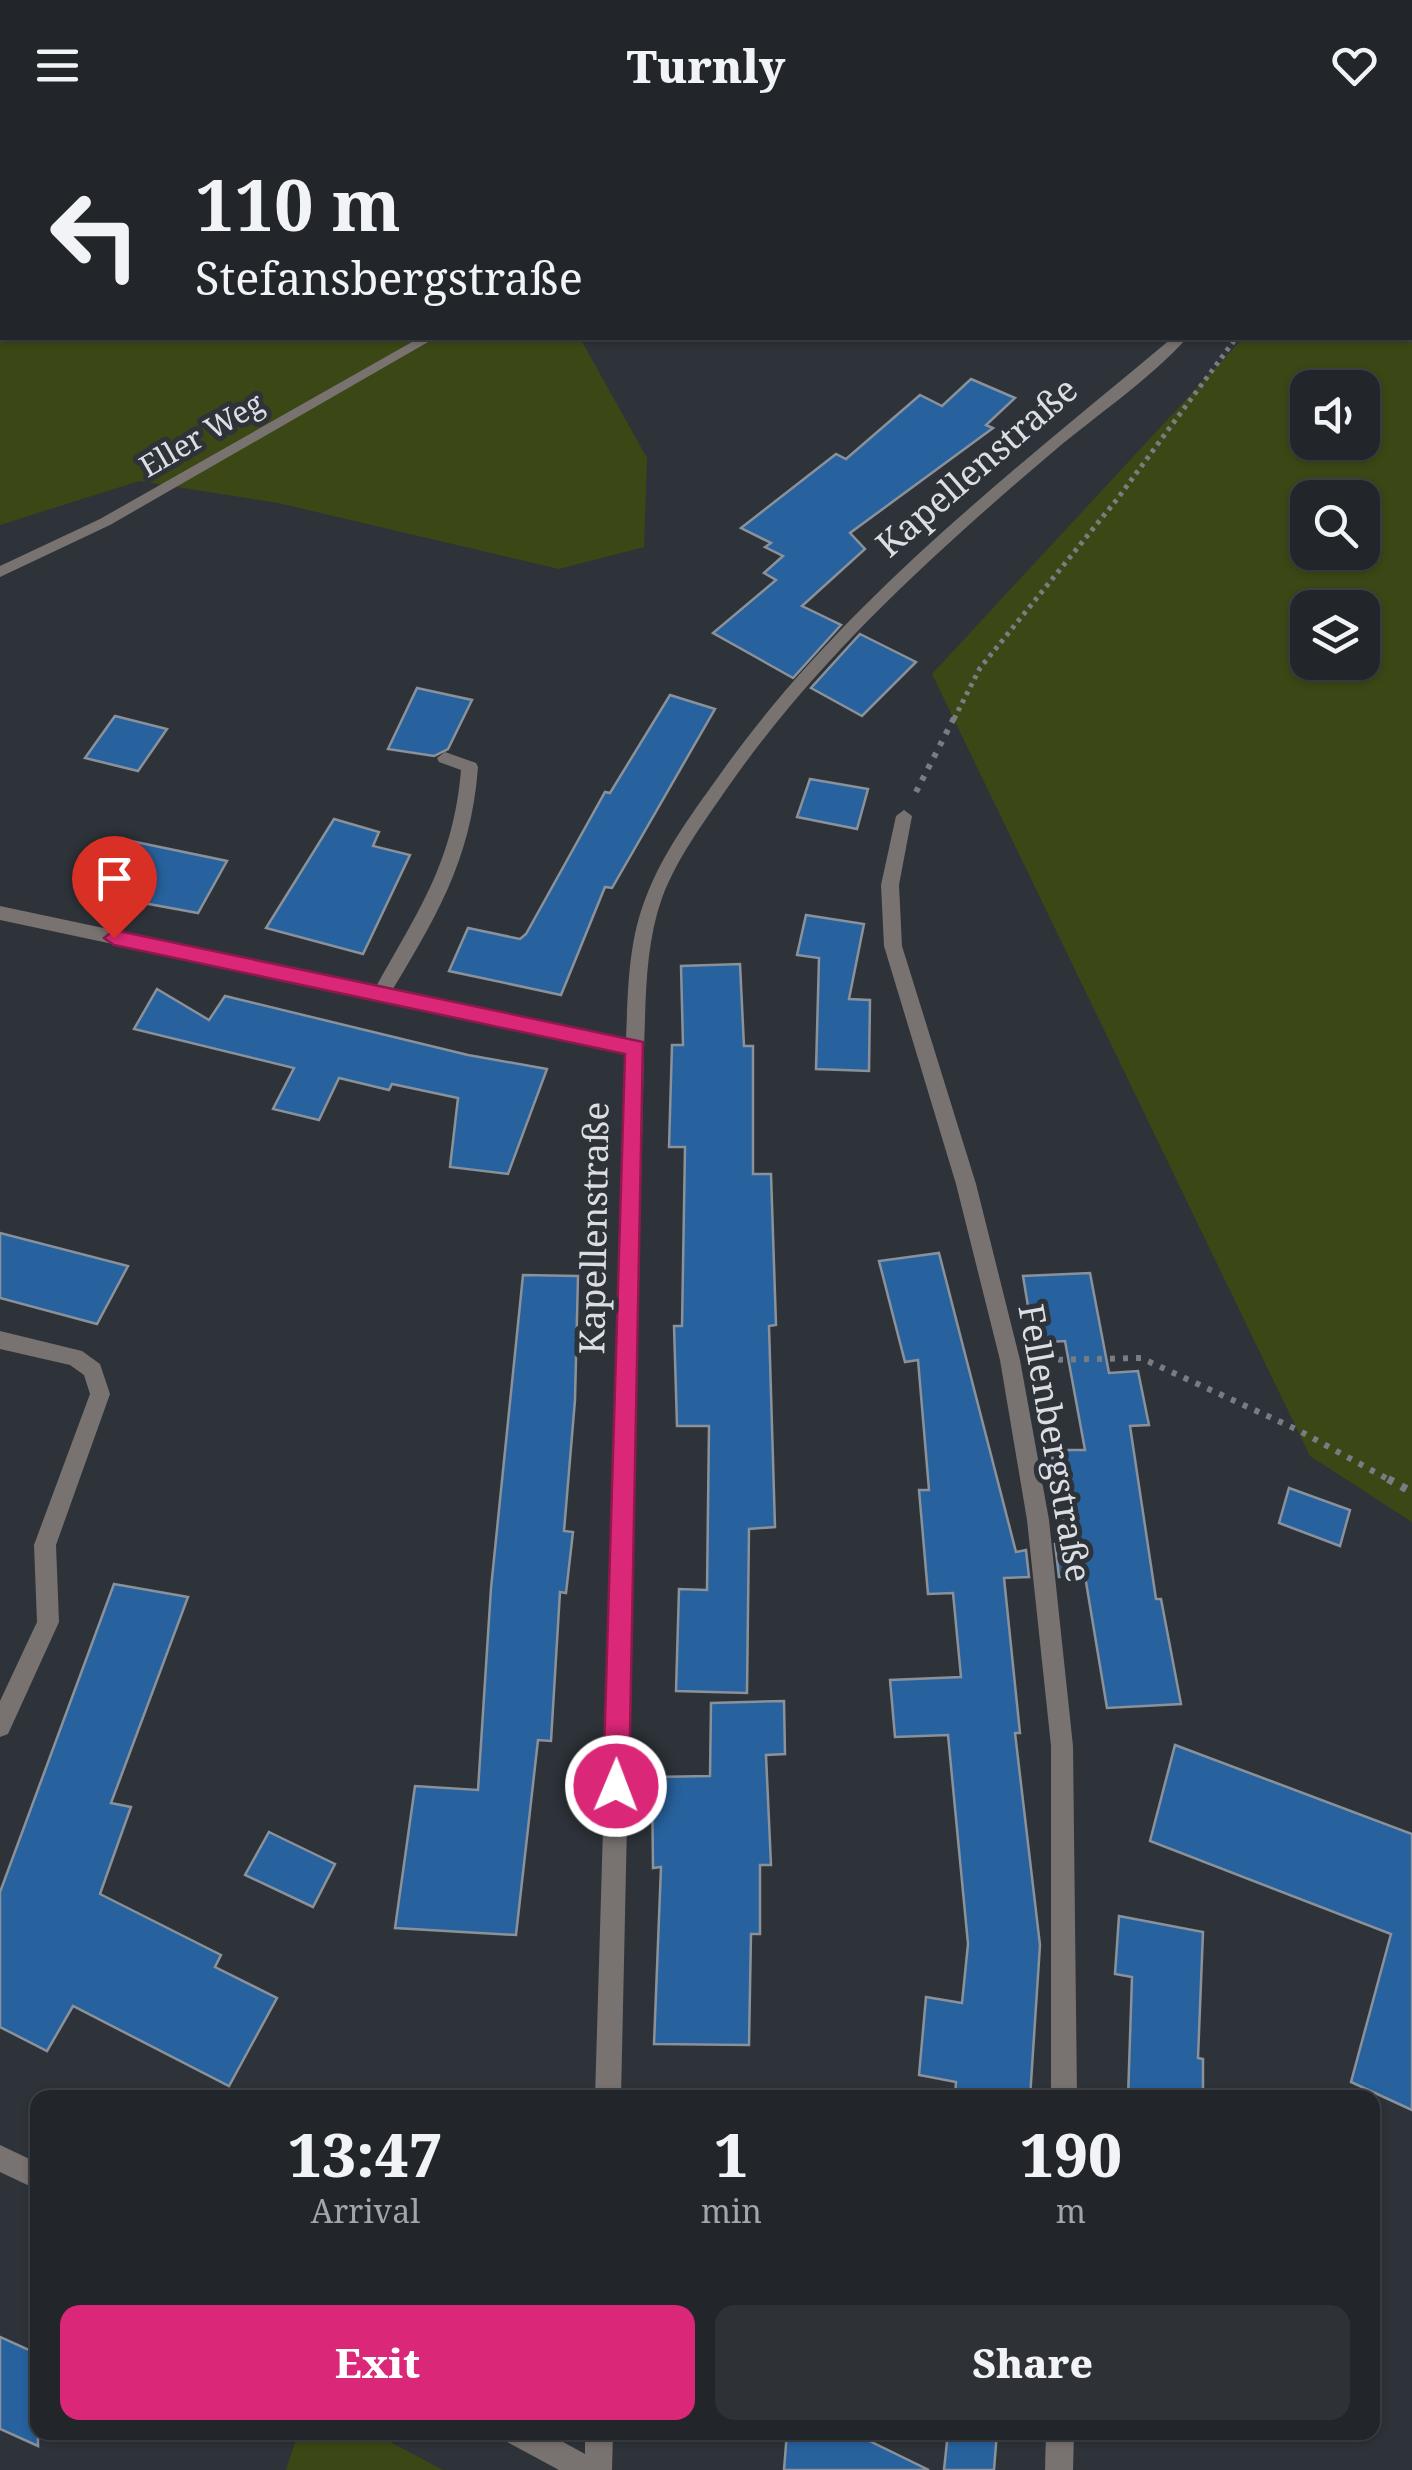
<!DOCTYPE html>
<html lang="en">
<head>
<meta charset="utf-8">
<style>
	body { margin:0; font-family:"Noto Serif",serif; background:#2e3237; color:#f1f3f6; height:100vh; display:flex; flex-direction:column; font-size:38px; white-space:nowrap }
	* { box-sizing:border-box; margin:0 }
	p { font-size:32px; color:#a2a5a9 }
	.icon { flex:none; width:55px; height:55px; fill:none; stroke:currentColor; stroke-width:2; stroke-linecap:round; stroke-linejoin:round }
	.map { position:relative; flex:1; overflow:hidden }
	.details { position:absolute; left:30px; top:1960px; width:1350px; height:350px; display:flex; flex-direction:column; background:#22262b; border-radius:20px; box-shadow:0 2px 8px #0004,0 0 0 2px #3f4347 }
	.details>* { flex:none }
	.guide { position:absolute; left:0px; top:0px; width:1412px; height:210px; box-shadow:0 2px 8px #0004,0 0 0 2px #3f4347; background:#22262b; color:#f1f3f6; overflow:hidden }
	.buttons { position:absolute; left:1290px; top:240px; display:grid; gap:20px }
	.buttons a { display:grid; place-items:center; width:90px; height:90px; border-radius:20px; background:#22262b; box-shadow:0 2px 8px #0004,0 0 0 2px #3f4347; font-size:50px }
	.pin { position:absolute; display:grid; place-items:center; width:85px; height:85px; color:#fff; margin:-102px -42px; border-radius:50% 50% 50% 0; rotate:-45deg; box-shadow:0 0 10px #0007 }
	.pin .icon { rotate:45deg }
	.me { position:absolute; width:110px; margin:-55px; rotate:1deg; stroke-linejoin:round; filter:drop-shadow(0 0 8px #0008) }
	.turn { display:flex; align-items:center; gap:35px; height:210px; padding:0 30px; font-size:45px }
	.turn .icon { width:130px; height:130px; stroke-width:2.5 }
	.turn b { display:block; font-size:70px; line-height:85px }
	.eta { display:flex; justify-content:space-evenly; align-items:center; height:170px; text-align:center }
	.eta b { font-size:60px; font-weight:800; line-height:70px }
	.button { display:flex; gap:20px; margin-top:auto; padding:20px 30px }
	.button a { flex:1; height:115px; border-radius:20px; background:#db2777; color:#fff; font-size:40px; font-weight:800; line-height:115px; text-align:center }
	.button a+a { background:#2e3237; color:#f1f3f6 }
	header { display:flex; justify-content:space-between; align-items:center; height:130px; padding:0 30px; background:#22262b; font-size:45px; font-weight:800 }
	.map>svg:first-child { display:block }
	.green { fill:#3c4716; fill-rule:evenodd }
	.building { fill:#27629e; stroke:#8b9199; stroke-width:2.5 }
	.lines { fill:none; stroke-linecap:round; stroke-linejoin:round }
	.path-far2 { stroke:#787d83; stroke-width:5; stroke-dasharray:4 5; stroke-linecap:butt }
	.path-far1 { stroke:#787d83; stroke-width:6; stroke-dasharray:5 8; stroke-linecap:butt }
	.path { stroke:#787d83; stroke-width:8; stroke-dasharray:6 9; stroke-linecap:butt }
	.lane { fill:#787371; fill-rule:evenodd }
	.street { fill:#787371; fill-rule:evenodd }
	.route { fill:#db2777; stroke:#8e194d; stroke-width:2.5 }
	.labels { text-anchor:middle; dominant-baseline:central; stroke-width:10; stroke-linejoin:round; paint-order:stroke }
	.far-street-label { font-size:30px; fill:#dbdfe3; stroke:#2d3339 }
	.street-label { font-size:35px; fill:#dbdfe3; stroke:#2d3339 }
</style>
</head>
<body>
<header><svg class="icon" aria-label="menu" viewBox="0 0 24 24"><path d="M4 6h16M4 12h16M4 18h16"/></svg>Turnly<svg class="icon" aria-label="heart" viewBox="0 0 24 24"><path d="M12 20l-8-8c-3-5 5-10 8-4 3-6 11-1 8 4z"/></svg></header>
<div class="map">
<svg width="1412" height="2340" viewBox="0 0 1412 2340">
	<rect width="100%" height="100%" fill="#2d3339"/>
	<!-- green -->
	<g class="green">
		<path d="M0 0H789L2 2V208H580L647 328 644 417 559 439 278 373 139 351 0 395Z"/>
		<path d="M1412 25V1392L1310 1326 932 544 1243 208H1410ZM1308 258H1362V312H1308ZM1308 368H1362V422H1308ZM1308 478H1362V532H1308Z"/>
		<path d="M298 2303H373L443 2340H286Z"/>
	</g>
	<!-- building -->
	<g class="building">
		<path d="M971 249 1015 268 986 295 993 298 850 403 865 419 802 476 841 495 793 548 713 503 776 450 764 443 783 426 765 417 771 413 741 398 836 324 846 329 920 265 942 276Z"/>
		<path d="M860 504 916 532 862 586 811 558Z"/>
		<path d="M417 558 472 570 448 619 434 626 388 619Z"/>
		<path d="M670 565 715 579 612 758 605 757 561 865 449 841 468 798 520 809 526 804 605 662 610 663Z"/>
		<path d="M115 586 167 599 138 641 85 628Z"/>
		<path d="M810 649 868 659 857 699 797 687Z"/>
		<path d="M334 689 379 702 373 716 410 725 363 824 266 798Z"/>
		<path d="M131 711 227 731 198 783 100 765Z"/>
		<path d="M806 785 864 794 849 869 870 870 869 941 816 939 819 828 797 825Z"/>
		<path d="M740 834 744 916H753V1044H771L776 1195 769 1196 775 1397 749 1399 747 1563 676 1561 679 1459 707 1460 709 1296H677L674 1196H682L685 1017H669L672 915H683L681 836Z"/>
		<path d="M157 859 209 890 225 866 468 925 547 939 508 1044 450 1037 458 968 392 954 389 960 339 948 319 990 273 979 294 938 134 899Z"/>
		<path d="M0 1103 128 1136 97 1194 0 1168Z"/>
		<path d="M939 1123 1016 1422 1026 1420 1029 1447 1004 1448 1020 1603H1015L1040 1815 1030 1968H955L956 1952 919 1945 926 1867 962 1873 968 1814 948 1605 895 1607 890 1550 961 1547 953 1463 928 1464 919 1360H929L918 1230 905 1232 879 1131Z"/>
		<path d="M1090 1143 1109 1243 1138 1241 1149 1295 1130 1296 1156 1469H1161L1181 1574 1107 1578 1085 1446 1059 1447 1055 1414 1066 1412 1051 1320H1085L1065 1211 1034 1213 1023 1146Z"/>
		<path d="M523 1145 578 1146 575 1270 564 1401 573 1402 566 1463 560 1462 551 1611 538 1610 516 1805 395 1798 415 1656 478 1660 491 1458Z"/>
		<path d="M1289 1358 1350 1380 1340 1416 1279 1393Z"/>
		<path d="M114 1454 188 1467 111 1673 131 1677 100 1764 221 1825 215 1837 277 1868 229 1956 73 1876 47 1921 0 1897V1762Z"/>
		<path d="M784 1571 785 1624 766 1625 771 1735H760V1804H751L749 1915 654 1914 661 1737 653 1738 652 1647 710 1646 711 1573Z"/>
		<path d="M1175 1615 1412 1704V1980L1351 1952 1391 1804 1150 1711Z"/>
		<path d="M269 1702 335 1734 313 1777 245 1745Z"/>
		<path d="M1119 1786 1203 1802 1198 1928 1203 1929V1968H1128L1132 1847 1115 1844Z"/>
		<path d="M0 2207 38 2224V2316L0 2299Z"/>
		<path d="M787 2302H851L929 2340H784Z"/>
		<path d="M948 2302H997L994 2340H944Z"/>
	</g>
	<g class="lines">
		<!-- path-far2 -->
		<path class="path-far2" d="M954 589 980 538 1118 368 1236 208"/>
		<!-- path-far1 -->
		<g class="path-far1">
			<path d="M916 662 955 586"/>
			<path d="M1045 1230 1141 1228 1298 1300 1393 1352"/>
		</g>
		<!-- path -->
		<path class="path" d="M1388 1349 1412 1362"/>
		<!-- lane -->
		<path class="lane" d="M445 622 476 633 478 637C471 733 434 790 386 871L380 873 371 866C415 785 453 736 461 640L439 632 437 628Z"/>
		<!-- street -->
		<g class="street">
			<path d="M1412 2V11L1410 12V3Z"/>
			<path d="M419 208H435L110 395 0 447V436L100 389Z"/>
			<path d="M1172 208H1187C1149 250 1098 284 1054 321 934 423 818 528 728 657 704 692 677 728 662 768 645 816 646 868 644 918L621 1968H595L626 923 0 790V776L626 909C628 861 628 812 646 767 662 725 690 686 716 650 839 474 1010 344 1172 208Z"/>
			<path d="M904 680 912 686 899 755 902 816 976 1054 1020 1230 1049 1390 1073 1616 1077 1968H1051V1616L1027 1390 1000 1230 956 1054 884 816 881 755 896 686Z"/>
			<path d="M0 1201 82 1221 100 1234 110 1264 56 1415 59 1492 8 1604 0 1607V1571L37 1492 34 1415 90 1264 84 1245 70 1235 0 1219Z"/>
			<path d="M0 2015 38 2033V2060L0 2042Z"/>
			<path d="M504 2302H545L585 2324V2302H613L612 2340H559L507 2312Z"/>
			<path d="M1046 2302H1074L1073 2340H1045Z"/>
		</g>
	</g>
	<!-- route -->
	<path class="route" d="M114 800 643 912 629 1656 626 1666 616 1670 607 1666 603 1656 625 924 114 815 104 808Z"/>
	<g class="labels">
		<!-- far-street labels -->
		<g class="far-street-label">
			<text transform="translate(201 304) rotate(-30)">Eller Weg</text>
		</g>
		<!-- street labels -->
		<g class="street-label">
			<text transform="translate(976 336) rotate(-41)">Kapellenstraße</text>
			<text transform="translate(593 1098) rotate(-89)">Kapellenstraße</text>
			<text transform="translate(1056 1313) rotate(80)">Fellenbergstraße</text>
		</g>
	</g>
</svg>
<div class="buttons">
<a><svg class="icon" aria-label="sound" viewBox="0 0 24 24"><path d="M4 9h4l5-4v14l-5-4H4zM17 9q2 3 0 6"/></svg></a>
<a><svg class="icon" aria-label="search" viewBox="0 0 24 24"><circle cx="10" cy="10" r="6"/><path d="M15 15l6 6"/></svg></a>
<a><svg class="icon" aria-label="layers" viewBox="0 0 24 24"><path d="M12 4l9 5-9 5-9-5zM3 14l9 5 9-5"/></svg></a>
</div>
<div class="pin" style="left:114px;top:808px;background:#d93025"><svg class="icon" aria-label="arrive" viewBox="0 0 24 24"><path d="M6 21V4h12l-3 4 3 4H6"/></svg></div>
<svg class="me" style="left:616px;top:1656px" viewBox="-20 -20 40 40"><circle r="17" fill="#db2777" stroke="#fff" stroke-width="3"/><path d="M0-11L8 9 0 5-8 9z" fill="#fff"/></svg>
<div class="guide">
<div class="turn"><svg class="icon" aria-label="left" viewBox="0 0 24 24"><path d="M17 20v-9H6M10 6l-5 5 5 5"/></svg><div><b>110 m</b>Stefansbergstraße</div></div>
</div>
<section class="details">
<div class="eta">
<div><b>13:47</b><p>Arrival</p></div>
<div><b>1</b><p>min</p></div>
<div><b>190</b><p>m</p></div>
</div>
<div class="button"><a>Exit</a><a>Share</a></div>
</section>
</div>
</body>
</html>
